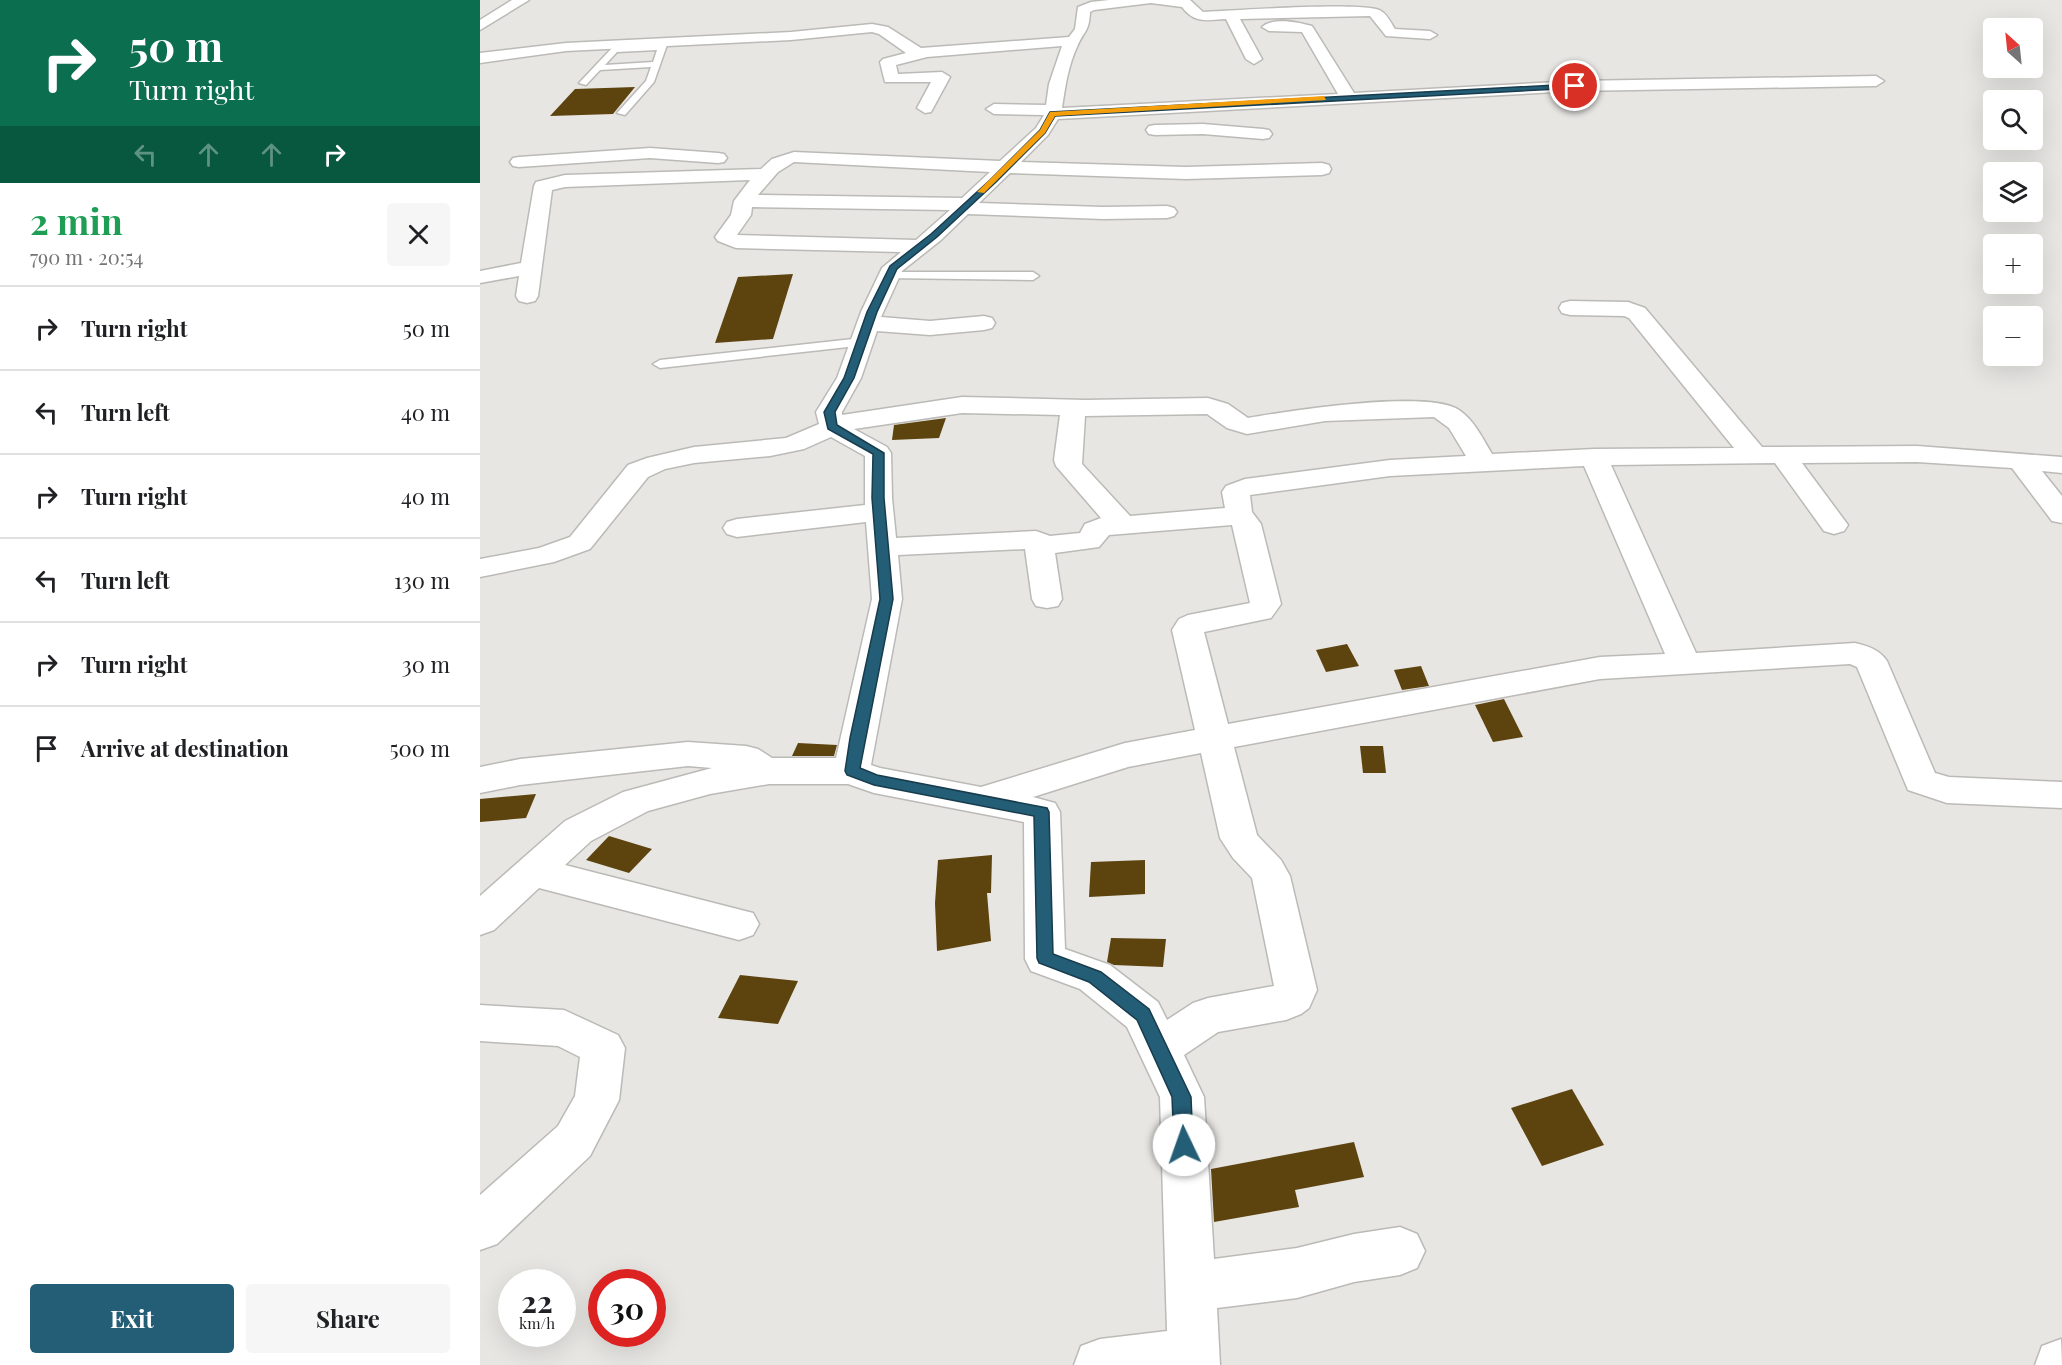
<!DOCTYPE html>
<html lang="en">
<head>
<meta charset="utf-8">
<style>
	body { margin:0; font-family:"Playfair Display",serif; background:#f6f6f6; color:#202124; height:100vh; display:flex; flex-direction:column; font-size:22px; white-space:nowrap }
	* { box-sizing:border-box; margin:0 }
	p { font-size:20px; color:#757577 }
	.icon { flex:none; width:33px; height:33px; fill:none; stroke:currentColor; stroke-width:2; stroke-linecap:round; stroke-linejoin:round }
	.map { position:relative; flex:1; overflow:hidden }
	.panel { display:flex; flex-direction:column; background:#fff; width:480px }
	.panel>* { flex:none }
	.hud { background:#0b6e4f; color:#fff; overflow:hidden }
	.needle { width:39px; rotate:333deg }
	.fabs { position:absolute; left:1503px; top:18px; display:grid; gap:12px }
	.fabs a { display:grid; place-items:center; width:60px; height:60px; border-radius:6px; background:#fff; box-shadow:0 6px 24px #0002; font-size:30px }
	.speed { position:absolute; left:18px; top:1269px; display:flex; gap:12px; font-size:30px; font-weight:700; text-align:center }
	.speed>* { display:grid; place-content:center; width:78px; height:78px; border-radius:50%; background:#fff; box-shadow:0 6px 24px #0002; line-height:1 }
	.speed small { font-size:15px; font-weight:400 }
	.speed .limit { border:9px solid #d22; background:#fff; color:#111 }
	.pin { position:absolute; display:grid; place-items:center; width:51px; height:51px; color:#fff; margin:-26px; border:3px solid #fff; border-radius:50%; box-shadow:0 2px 6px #0007 }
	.me { position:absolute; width:66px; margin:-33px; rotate:357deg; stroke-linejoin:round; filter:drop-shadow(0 0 4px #0008) }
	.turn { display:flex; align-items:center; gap:21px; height:126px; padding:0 30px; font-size:27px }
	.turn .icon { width:78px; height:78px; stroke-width:2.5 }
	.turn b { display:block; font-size:42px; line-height:51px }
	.lanes { display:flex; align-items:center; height:57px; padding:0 30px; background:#0003; justify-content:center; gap:30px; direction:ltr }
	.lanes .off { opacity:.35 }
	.round { display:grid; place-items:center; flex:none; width:63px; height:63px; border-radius:6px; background:#f6f6f6 }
	.overview { display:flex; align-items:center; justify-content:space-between; height:102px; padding:0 30px }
	h1 { font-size:36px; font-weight:700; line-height:45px; color:#1e9e55 }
	.action { display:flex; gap:12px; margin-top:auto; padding:12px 30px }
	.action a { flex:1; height:69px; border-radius:6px; background:#245d76; color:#fff; font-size:24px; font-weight:700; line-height:69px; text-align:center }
	.action a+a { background:#f6f6f6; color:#202124 }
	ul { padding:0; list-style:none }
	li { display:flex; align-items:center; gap:18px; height:84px; padding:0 30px; border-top:2px solid #e0e0e0 }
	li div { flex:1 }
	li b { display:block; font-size:22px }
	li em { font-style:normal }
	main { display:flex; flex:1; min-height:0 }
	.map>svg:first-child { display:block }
	.building { fill:#5d430e }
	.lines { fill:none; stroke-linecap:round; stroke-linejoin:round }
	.service-casing { stroke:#bbbab7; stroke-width:3 }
	.minor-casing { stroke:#bbbab7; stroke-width:3 }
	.service { fill:#fff; fill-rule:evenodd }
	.minor { fill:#fff; fill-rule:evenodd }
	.route { fill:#245d76; stroke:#173c4d; stroke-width:1.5 }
	.slow { fill:#f59e0b }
</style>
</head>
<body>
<main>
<section class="panel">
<div class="hud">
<div class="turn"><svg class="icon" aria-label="right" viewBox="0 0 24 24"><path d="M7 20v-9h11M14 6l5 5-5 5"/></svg><div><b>50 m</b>Turn right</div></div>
<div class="lanes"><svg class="icon off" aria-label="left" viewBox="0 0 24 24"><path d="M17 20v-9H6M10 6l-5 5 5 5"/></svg><svg class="icon off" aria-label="ahead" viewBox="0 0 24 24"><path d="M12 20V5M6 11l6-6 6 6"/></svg><svg class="icon off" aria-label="ahead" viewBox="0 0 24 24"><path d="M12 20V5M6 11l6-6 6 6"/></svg><svg class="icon" aria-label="right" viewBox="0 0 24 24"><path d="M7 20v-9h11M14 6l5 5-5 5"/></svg></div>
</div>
<div class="overview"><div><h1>2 min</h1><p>790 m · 20:54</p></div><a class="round"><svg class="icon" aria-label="close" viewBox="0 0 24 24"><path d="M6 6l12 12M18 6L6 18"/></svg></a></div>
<ul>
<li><svg class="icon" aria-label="right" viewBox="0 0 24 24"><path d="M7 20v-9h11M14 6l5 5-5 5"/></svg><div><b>Turn right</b></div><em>50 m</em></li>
<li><svg class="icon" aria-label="left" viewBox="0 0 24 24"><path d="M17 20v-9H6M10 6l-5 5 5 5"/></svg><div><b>Turn left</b></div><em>40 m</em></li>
<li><svg class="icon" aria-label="right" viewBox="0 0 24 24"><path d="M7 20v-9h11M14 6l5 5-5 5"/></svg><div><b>Turn right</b></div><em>40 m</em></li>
<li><svg class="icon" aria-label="left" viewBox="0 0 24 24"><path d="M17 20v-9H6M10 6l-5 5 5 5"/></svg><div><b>Turn left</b></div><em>130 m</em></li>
<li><svg class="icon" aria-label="right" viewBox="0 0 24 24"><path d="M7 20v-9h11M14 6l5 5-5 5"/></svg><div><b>Turn right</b></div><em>30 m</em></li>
<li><svg class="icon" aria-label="arrive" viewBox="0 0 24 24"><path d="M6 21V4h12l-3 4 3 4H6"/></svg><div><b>Arrive at destination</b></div><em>500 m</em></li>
</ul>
<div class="action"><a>Exit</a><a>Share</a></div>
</section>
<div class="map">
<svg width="1582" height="1365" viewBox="0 0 1582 1365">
	<rect width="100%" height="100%" fill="#e7e6e3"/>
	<!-- building -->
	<g class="building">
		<path d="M155 87 133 114 70 116 95 89Z"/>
		<path d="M313 274 293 339 235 343 258 277Z"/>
		<path d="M466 418 459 438 412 440 414 425Z"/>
		<path d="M867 644 879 666 846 672 836 650Z"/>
		<path d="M941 666 949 686 922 690 914 670Z"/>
		<path d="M1024 699 1043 737 1013 742 995 705Z"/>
		<path d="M318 743 357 745 354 756H312Z"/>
		<path d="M880 746H903L906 773H883Z"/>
		<path d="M56 794 46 818 0 822V799Z"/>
		<path d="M129 836 172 849 149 873 106 860Z"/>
		<path d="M512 855 511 893H507L511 941 457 951 455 903 458 860Z"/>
		<path d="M665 860V894L609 897 611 862Z"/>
		<path d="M631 938 686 939 683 967 634 965 627 962Z"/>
		<path d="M260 975 318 981 298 1024 238 1018Z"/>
		<path d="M1092 1089 1124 1145 1062 1166 1031 1108Z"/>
		<path d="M874 1142 884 1177 815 1190 819 1207 734 1222 731 1169Z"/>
	</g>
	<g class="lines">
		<!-- service casing -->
		<g class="service-casing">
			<g id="service">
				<path d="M181 40 188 42 174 82 145 115 137 113 166 81 171 67 120 70 106 85 99 83 132 48 179 45ZM177 50 173 62 125 65 137 52Z"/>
				<path d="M409 272H553L559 276 553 280 405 278 403 276Z"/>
				<path d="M382 338 388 342 386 345 180 368 173 364 180 360Z"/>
			</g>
		</g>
		<!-- minor casing -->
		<g class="minor-casing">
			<g id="minor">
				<path d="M32 0H49L0 30V20Z"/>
				<path d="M629 0H710L723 12C749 11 886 1 901 11 907 14 911 23 915 29L950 31 957 35 950 39 906 36 890 16 760 19 782 59 774 64 766 59 746 19C726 20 715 24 702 7L671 3 614 10 610 12C609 33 604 30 597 47 588 66 585 88 582 108L858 94 822 32 789 31 782 27C793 17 818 22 832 26L874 93 1095 81 1396 76 1404 81 1396 86 1095 91 578 119 568 135 541 162 706 167 842 163 849 165 851 169 849 173 842 175 706 179 530 173 499 203 623 207 687 206 694 208 697 212 694 216 687 218 623 219 488 214 461 240 422 271 401 317 450 321 504 316 512 318 515 323 512 328 504 330 450 335 397 331 381 378 362 412V415L482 397 605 400 728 398 748 404 768 418C808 411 948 389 979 410 994 420 1003 439 1012 454L1114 449 1254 448 1149 318 1144 316 1090 315 1082 313 1079 308 1082 303 1090 301 1148 302 1165 308 1282 447 1437 446 1582 457V473L1562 471 1582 496V523L1572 521 1532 468 1437 462 1322 463 1368 525 1364 531 1354 534 1344 531 1295 463 1131 465 1216 653 1375 643C1388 646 1400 650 1407 661L1455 773 1469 777 1582 782V808L1467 803 1428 790 1377 667 1370 664 1120 679 754 747 777 835 801 860 810 876 837 990 829 1008 821 1014 806 1020 738 1032 704 1055 724 1097 734 1259 817 1248 874 1234 920 1227 937 1234 945 1251 937 1268 920 1275 874 1282 817 1298 737 1308 740 1365H594L601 1346 620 1339 687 1331 680 1097 647 1027 600 989 551 971 545 959 544 822 394 793 368 784H289L230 794 168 811 111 841 85 865 273 913 279 924 273 935 259 940 59 888 14 930 0 935V896L85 821 143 792 232 768 208 766 40 785 0 793V767L40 759 208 742 266 746 278 749 292 758H356L392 599 386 522 257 537 247 534 243 528 247 522 257 519 385 505V456L351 437 324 449 290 456 214 463 185 469 168 477 110 549 74 562 0 577V559L59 548 90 537 148 465 167 458 214 447 306 438 339 424 336 412 357 378 381 312 402 268 421 252 256 248 238 241 235 237 251 215 254 201 270 180 85 187 72 190 58 296 55 301 47 303 39 301 36 296 39 276 0 283V271L41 263 54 186 56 182 85 175 281 169 292 159 314 152 520 161 556 128 564 115 514 114 506 109 514 104 566 105 569 84 582 46 447 57 416 65 418 74 462 72 470 77 451 112 445 113 437 108 451 82H405L400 62 403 59 426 53 399 34 392 32 311 40 86 51 0 63V53L86 43 311 32 392 24 408 27 441 48 589 37 595 29 598 7 611 2ZM314 162 510 172 482 198 278 195 298 172ZM272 207 470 210 436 240 257 235 271 215ZM482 413 580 415 574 460 576 466 621 518 605 524 600 533 570 536 556 531 416 538 412 498 411 453 407 447 374 429ZM727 414 747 428 767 434 845 421 954 417 969 428 986 456 910 460 765 479 746 486 742 492 745 508 650 516 602 464 605 416ZM1104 466 1185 654 1120 657 748 724 724 632 791 618 801 604 781 524 772 512 770 495 910 476ZM752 525 770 603 708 615 699 619 692 630 715 730 645 743 501 787 400 768 391 765 422 599 418 555 545 549 552 599 556 606 567 608 578 606 582 599 575 553 619 547 629 535ZM721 753 740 838 753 858 772 878 794 986 728 998 713 1003 687 1020 678 1002 630 965 585 949 580 812 575 803 553 797 648 767Z"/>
				<path d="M723 124 783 129 789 130 792 134 789 138 783 139 723 134 675 135 669 134 666 130 669 126 675 125Z"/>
				<path d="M170 148 238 153 244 154 247 158 244 162 238 163 170 158 39 167 33 166 30 162 33 158 39 157Z"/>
				<path d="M0 1005 84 1010 138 1035 145 1048 139 1100 110 1156 17 1244 0 1250V1195L78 1126 95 1096 100 1057 78 1046 0 1041Z"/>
				<path d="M1581 1339 1582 1365H1555L1562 1346Z"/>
			</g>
		</g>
		<!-- service -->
		<use href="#service" class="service"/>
		<!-- minor -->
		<use href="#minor" class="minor"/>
	</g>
	<!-- route -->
	<path class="route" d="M1095 84 1097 88 575 116 565 133 515 183 457 237 417 269 397 312 374 378 355 412 357 425 404 453V498L413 599 380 768 397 775 567 808 569 812 573 954 621 972 669 1009 711 1097 713 1145 711 1151 704 1154 697 1151 694 1145 692 1097 657 1020 609 982 559 963 557 958 554 816 394 785 367 775 365 771 370 738 400 599 392 498 393 454 348 429 344 412 364 378 387 312 410 266 451 234 510 180 560 130 570 112Z"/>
	<!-- slow -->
	<path class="slow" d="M844 96 846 100 575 116 565 133 504 193 497 192 560 130 570 112Z"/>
</svg>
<div class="fabs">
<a><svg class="needle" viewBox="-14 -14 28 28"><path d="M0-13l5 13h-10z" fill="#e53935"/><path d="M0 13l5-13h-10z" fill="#757577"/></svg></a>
<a><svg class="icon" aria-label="search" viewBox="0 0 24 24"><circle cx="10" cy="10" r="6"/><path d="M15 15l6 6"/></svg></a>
<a><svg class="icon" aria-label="layers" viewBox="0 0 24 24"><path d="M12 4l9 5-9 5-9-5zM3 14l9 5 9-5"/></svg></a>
<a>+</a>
<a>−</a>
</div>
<div class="speed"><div>22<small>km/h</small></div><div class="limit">30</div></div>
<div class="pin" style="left:1095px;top:86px;background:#d93025"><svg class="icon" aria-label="arrive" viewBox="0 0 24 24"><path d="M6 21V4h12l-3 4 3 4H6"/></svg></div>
<svg class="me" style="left:704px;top:1145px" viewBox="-20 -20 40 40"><circle r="19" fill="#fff"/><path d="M0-13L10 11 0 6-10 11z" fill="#245d76"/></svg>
</div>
</main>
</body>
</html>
